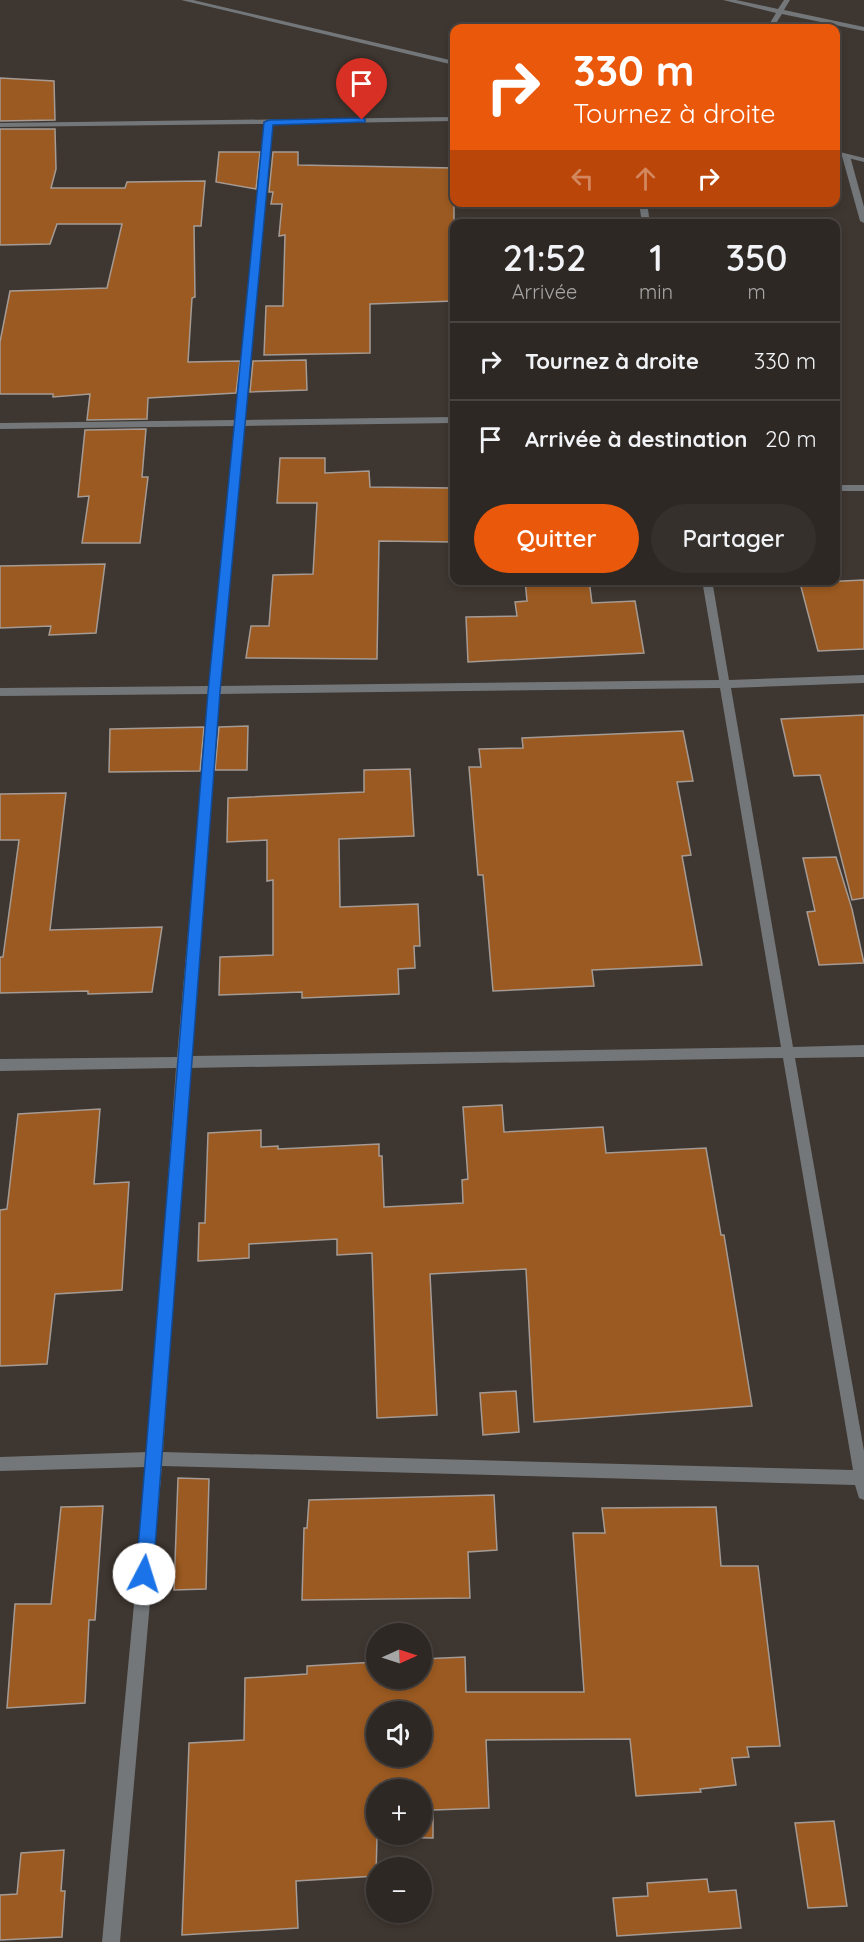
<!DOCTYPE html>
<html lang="fr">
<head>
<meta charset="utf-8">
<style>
	body { margin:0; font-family:Quicksand,sans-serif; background:#36302c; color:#f1f3f6; height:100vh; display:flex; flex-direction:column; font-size:22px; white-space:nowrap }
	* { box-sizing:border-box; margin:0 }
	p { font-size:20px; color:#a7a6a6 }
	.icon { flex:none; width:33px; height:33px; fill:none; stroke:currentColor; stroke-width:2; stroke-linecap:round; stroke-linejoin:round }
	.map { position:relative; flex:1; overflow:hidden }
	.drawer { position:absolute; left:450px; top:219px; width:390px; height:366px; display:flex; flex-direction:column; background:#2e2824; border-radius:12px; box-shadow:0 3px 9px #0003,0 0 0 2px #494441 }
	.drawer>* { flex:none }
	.hud { position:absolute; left:450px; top:24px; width:390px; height:183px; border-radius:12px; box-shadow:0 3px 9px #0003,0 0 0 2px #494441; background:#ea580c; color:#fff; overflow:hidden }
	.needle { width:39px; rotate:87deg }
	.fabs { position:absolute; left:366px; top:1623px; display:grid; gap:12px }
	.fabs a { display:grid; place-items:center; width:66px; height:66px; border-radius:50%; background:#2e2824; box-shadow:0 3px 9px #0003,0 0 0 2px #494441; font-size:30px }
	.pin { position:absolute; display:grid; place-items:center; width:51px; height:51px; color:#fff; margin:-62px -26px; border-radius:50% 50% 50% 0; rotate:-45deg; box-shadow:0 0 6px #0007 }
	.pin .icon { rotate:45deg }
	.me { position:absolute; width:66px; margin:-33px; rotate:5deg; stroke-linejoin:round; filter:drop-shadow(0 0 4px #0008) }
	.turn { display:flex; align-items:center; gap:21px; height:126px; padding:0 24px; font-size:27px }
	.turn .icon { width:78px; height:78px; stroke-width:2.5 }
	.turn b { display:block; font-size:42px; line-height:51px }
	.lanes { display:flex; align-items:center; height:57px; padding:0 24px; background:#0003; justify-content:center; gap:30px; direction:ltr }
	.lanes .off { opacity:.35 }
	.eta { display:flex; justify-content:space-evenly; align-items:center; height:102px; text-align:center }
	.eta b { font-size:36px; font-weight:600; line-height:42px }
	.button { display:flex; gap:12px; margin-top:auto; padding:12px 24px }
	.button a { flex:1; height:69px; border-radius:36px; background:#ea580c; color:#fff; font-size:24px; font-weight:600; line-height:69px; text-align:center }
	.button a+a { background:#36302c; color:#f1f3f6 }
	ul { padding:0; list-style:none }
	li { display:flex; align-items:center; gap:18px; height:78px; padding:0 24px; border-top:2px solid #494441 }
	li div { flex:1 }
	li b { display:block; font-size:22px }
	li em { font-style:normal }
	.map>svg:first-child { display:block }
	.building { fill:#9b5a21; stroke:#a59b94; stroke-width:1.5; fill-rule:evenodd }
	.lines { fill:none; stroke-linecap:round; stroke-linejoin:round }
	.minor { fill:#73777a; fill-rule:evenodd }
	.tertiary { fill:#73777a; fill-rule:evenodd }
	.route { fill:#1a73e8; stroke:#114b97; stroke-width:1.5 }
</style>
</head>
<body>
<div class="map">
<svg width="864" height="1942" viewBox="0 0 864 1942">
	<rect width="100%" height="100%" fill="#3e3630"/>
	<!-- building -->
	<g class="building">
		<path d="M0 78 54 81 55 120 0 121Z"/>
		<path d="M0 129H55L56 169 51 188H125L127 182 205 181 201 226H194L195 297 192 298 188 362 240 361 236 393 148 398 147 419 87 420 90 394 53 397V394H0V342L10 291 107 288 122 224H57L50 244 0 245Z"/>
		<path d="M219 152H260L256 189 216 182Z"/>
		<path d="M273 152H298V165L454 168V301L370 304V353L264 355 266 306H283L285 235 279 236 282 204H271L273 192H269Z"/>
		<path d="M306 360 307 390 250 392 253 361Z"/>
		<path d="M146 429 142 477H148L140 543H82L89 496 78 497 85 430Z"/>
		<path d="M280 458H325V473L369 471 370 487 452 488 453 542 379 541 377 659 246 658 251 626H269L273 575 313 574 317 503H277Z"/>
		<path d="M105 564 96 633 49 635 51 626 0 628V566Z"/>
		<path d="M525 580H589L592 603 635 601 644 653 468 662 466 617 517 616 515 602 527 601Z"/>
		<path d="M864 580V649L818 651 800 583Z"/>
		<path d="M864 715V898L852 900 820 775 794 776 781 719Z"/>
		<path d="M248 726 247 770H215L219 727Z"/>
		<path d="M204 727 200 771 109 772 110 729Z"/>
		<path d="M683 731 693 781 677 782 691 855 682 856 702 965 592 970 594 986 493 991 483 875H478L469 767H481L479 749 523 748 522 738Z"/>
		<path d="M410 769 414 836 339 839 340 907 418 904 420 946H414L415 968 398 969 399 994 302 998V992L219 995 220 957 273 955V880L267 881V840L227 842 228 798 364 792V770Z"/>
		<path d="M66 793 50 930 162 927 152 992 88 994V991L0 993V957H3L19 840H0V794Z"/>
		<path d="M836 857 852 909 864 963 819 965 807 912 815 911 803 858Z"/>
		<path d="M502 1105 504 1132 603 1127 606 1153 706 1148 721 1235H724L752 1406 534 1422 526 1269 430 1274 437 1415 377 1418 372 1253 337 1255V1239L249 1244V1258L198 1261 199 1223H205L208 1133 261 1130V1147L278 1146V1149L379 1144V1156H382L384 1207 463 1203 462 1180 468 1179 463 1107Z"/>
		<path d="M100 1109 94 1184 129 1182 122 1290 55 1294 47 1364 0 1366V1210L7 1209 18 1114Z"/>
		<path d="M516 1391 519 1432 483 1435 480 1393Z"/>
		<path d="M178 1478 209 1479 206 1589 174 1590Z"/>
		<path d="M494 1495 497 1550 468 1552 470 1598 302 1600 304 1528H307L309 1500Z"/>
		<path d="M103 1506 95 1620H89L85 1703 7 1708 15 1604H51L61 1507Z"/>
		<path d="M716 1507 721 1566H758L780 1746 747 1747 749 1757 732 1758 736 1785 700 1789 701 1792 636 1796 630 1739 486 1740 489 1808 433 1810V1838L377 1837 376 1876 296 1881 298 1928 182 1935 189 1743 244 1740 245 1678 307 1674V1666L376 1662V1678H422V1659L465 1657 466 1692H584L573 1533H605L602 1508ZM376 1712H422V1756H376ZM376 1790H422V1834H376Z"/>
		<path d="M834 1821 847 1906 808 1908 795 1823Z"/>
		<path d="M64 1850 61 1891H65L62 1937 0 1940V1895L17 1894 21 1853Z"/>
		<path d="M707 1879 709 1892 736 1890 741 1928 617 1936 613 1898 648 1896 647 1883Z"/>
	</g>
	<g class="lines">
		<!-- minor -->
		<g class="minor">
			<path d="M723 0H736L778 9 784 0H790L784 10 864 27V31L782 14 773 28H767L776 13Z"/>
			<path d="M454 117V121L273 124 245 420 454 417V423L244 426 220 686 719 680 702 580H712L729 680 864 675V683L731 688 793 1047 864 1045V1057L795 1058 864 1451V1500L859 1498 855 1485 162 1466 120 1942H102L147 1467 0 1471V1457L148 1452 176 1068 0 1071V1059L177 1057 209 694 0 696V688L209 686 235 426 0 429V423L236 420 265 124 0 127V123ZM720 688 781 1047 190 1056 219 694ZM783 1058 853 1470 163 1452 189 1068Z"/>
			<path d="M843 154 850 156 864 207V223L860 221 842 156Z"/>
			<path d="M639 202H647L650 224H642Z"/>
			<rect x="836" y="485" width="28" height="6"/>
		</g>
		<!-- tertiary -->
		<g class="tertiary">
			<path d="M181 0H193L454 61V65Z"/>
			<path d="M836 151 864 158V162L836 155Z"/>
		</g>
	</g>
	<!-- route -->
	<path class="route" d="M362 118 365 119V122L273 125 220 692 153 1574 151 1580 144 1583 138 1580 136 1574 208 692 264 122 269 120Z"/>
</svg>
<div class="fabs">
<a><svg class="needle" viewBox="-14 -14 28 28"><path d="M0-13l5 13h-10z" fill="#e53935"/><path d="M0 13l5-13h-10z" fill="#a7a6a6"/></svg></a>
<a><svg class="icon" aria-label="sound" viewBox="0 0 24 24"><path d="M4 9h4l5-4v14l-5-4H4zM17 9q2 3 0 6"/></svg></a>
<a>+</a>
<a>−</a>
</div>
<div class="pin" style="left:362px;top:120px;background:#d93025"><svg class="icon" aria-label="arrive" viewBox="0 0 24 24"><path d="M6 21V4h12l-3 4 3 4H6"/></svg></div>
<svg class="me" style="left:144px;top:1574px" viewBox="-20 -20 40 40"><circle r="19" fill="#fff"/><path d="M0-13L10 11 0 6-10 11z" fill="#1a73e8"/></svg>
<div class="hud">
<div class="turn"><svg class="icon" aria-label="right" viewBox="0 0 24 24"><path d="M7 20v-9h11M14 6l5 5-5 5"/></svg><div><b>330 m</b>Tournez à droite</div></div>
<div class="lanes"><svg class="icon off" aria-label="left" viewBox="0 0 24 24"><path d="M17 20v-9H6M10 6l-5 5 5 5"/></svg><svg class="icon off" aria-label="ahead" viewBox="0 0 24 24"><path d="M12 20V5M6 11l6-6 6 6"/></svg><svg class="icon" aria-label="right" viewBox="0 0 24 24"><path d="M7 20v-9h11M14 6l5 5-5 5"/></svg></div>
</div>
<section class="drawer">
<div class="eta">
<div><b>21:52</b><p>Arrivée</p></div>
<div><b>1</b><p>min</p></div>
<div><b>350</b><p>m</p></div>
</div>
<ul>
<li><svg class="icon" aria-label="right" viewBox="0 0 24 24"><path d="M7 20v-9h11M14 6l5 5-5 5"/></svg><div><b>Tournez à droite</b></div><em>330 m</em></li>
<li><svg class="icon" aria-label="arrive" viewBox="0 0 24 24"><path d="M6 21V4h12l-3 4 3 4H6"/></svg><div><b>Arrivée à destination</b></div><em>20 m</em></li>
</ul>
<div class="button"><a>Quitter</a><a>Partager</a></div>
</section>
</div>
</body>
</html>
